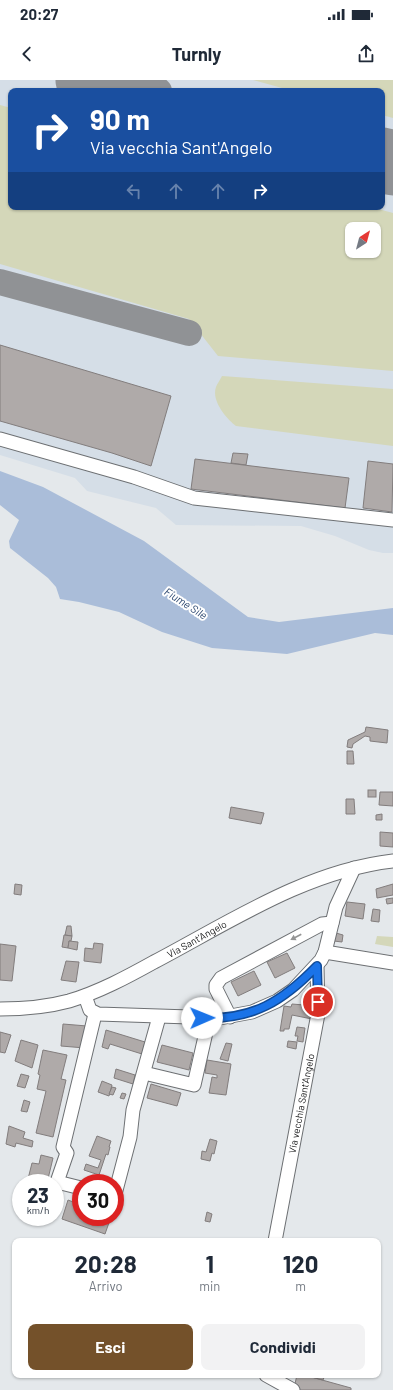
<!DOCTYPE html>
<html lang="it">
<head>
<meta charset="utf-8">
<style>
	body { margin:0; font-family:Barlow,sans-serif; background:#f2f2f3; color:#1f2937; height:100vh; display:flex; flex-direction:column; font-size:15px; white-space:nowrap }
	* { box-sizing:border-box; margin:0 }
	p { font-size:13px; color:#747a83 }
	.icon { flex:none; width:22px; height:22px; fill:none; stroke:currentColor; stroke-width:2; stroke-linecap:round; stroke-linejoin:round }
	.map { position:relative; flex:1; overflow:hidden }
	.drawer { position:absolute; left:12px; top:1158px; width:369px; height:140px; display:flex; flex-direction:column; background:#fff; border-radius:8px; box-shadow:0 1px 3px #0004 }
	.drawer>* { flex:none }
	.top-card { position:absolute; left:8px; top:8px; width:377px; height:122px; border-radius:8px; box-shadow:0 1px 3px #0004; background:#1a4fa0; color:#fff; overflow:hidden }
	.needle { width:26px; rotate:36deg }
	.tools { position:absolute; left:345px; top:142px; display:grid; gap:8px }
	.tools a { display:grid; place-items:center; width:36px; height:36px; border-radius:8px; background:#fff; box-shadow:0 1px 3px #0004; font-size:20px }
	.speed { position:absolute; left:12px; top:1094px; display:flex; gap:8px; font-size:20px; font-weight:700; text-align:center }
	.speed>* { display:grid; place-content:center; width:52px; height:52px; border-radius:50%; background:#fff; box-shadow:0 1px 3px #0004; line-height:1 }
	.speed small { font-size:10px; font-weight:400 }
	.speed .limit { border:6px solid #d22; background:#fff; color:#111 }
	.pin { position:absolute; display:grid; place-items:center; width:34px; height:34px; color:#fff; margin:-17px; border:2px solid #fff; border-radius:50%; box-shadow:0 1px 4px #0007 }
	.me { position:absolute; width:44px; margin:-22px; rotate:89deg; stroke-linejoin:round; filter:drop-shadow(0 0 3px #0008) }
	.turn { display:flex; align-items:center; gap:14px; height:84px; padding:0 16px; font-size:18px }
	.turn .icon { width:52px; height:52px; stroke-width:2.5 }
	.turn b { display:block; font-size:28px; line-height:34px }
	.lanes { display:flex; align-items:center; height:38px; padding:0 16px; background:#0003; justify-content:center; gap:20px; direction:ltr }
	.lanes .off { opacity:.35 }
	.eta { display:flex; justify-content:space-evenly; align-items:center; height:68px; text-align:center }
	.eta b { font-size:24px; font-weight:700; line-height:28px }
	.cta { display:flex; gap:8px; margin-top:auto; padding:8px 16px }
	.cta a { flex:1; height:46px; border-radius:8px; background:#74512a; color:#fff; font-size:16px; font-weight:700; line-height:46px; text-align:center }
	.cta a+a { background:#f2f2f3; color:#1f2937 }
	.status { display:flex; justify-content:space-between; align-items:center; height:28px; padding:0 20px; background:#fff; direction:ltr }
	.status svg { height:11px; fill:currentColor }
	header { display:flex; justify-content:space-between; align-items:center; height:52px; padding:0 16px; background:#fff; font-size:18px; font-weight:700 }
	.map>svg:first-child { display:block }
	.built { fill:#d5dee7; fill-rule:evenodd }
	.green { fill:#d4d7b9; fill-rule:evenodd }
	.water { fill:#aabdd9 }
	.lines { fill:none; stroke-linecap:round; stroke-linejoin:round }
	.taxiway { stroke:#909295; stroke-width:26 }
	.runway { stroke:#909295; stroke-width:65 }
	.building { fill:#afaaa9; stroke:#827d7d }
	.minor-casing { stroke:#6d7073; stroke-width:15 }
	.minor { stroke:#fff; stroke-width:13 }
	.oneway { fill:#949595 }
	.route-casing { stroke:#114b97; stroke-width:10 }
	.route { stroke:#1a73e8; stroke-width:7 }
	.labels { text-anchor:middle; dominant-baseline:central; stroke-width:4; stroke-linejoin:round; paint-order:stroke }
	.street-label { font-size:10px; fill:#121314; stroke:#fff }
	.water-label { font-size:11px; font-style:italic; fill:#2e4971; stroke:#fff }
</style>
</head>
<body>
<div class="status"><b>20:27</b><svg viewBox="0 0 49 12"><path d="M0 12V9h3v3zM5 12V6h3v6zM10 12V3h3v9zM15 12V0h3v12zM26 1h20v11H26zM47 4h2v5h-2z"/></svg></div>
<header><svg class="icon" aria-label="back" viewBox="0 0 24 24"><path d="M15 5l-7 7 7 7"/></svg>Turnly<svg class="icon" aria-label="share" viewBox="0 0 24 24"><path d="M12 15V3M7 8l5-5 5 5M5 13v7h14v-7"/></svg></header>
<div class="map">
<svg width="393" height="1310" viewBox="0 0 393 1310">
	<rect width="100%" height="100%" fill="#e4e8eb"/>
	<!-- built -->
	<path class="built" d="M0 0H393V473H383L369 470 335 456 301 446 176 445 156 428 87 411 75 398 0 375ZM11 11H382V127H11ZM352 149H374V171H352Z"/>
	<!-- green -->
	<g class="green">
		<path d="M253 0H393V38L382 35V11H293Z"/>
		<path d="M0 25 11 28V127H371L393 133V291L218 276 189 239 0 184ZM352 149H374V171H352Z"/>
		<path d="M222 296 393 309V366L236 346C227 339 211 321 216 307 217 304 220 300 222 296Z"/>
		<path d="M377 856 393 857V867L375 864Z"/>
	</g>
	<!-- water -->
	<path class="water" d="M0 391 43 407 144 461 248 537 279 542 393 528V555L375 553 287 574 212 568 162 552 119 532 79 522 60 519 56 507 48 498 10 468 9 461 19 440 0 425Z"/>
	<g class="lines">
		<!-- taxiway -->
		<g class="taxiway">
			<path d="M148 0 159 11"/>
			<path d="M0 202 189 253"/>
		</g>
		<!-- runway -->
		<g class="runway">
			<path d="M88 0 128 11"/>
			<path d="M382 80 393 83"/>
		</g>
	</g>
	<!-- building -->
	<g class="building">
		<path d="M0 265 171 316 151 386 112 373 0 341Z"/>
		<path d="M233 373 248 374 246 385 231 383Z"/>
		<path d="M195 379 349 398 345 428 191 409Z"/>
		<path d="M368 381 393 384 392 432 363 428Z"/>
		<path d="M366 647 388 650 387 663 370 661V657L365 656 353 664 352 668 347 667 348 660 365 652Z"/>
		<path d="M347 671H353L354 684H347Z"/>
		<rect x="368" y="710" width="8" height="7"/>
		<path d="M380 712H393V726L379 725Z"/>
		<path d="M346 719H354L355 734H346Z"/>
		<path d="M231 727 264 733 261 744 229 738Z"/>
		<path d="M382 734V740H376V735Z"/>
		<path d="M380 752 393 753V767L380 766Z"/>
		<path d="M15 804 22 805 21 815 14 814Z"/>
		<path d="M393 804V815L377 818 376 809Z"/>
		<path d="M393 818V823L387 824 386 819Z"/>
		<path d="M347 822 365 824 363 839 345 836Z"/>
		<path d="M373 829 380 830 379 842 371 841Z"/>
		<path d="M67 846H71L72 856 65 855Z"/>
		<path d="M336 853 343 855 342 862 334 861Z"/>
		<path d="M64 855 72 856 71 861H69L68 868 62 867Z"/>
		<path d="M69 861 78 862 77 870 68 868Z"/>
		<path d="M94 863 103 864 101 883 84 881 85 868 93 869Z"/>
		<path d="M0 864 16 866 12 901 0 900Z"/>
		<path d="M287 873 295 888 275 898 267 882Z"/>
		<path d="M66 881 79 882 76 902 61 900Z"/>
		<path d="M254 891 261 905 238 916 231 902Z"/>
		<path d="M306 915 316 916 312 939 292 935 289 949H284V951H280L284 926 291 927 292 924 304 925Z"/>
		<path d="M63 944 87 946 85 968 61 966Z"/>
		<path d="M297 947 305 948 303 962 297 961 298 956H295Z"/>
		<path d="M106 950 145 962 142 974 110 964 108 969 102 967Z"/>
		<path d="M0 952 11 955 5 973 0 972Z"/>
		<path d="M21 960 38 965 32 988 15 981Z"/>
		<path d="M288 961 297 962 296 969 287 967Z"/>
		<path d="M226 963 232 964 228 981 220 979Z"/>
		<path d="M162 965 193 973 189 990 157 982Z"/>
		<path d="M43 970 67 975 61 999 66 1000 53 1057 36 1053 46 1011 37 1009 40 995 38 994Z"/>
		<path d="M207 980 231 984 226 1015 209 1013 212 997 217 998V995L205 993Z"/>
		<path d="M116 989 135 995 133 1004 114 998Z"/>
		<path d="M21 994 29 996 25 1008 17 1006Z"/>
		<path d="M102 1001 112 1005 109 1016 98 1012Z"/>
		<path d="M151 1004 181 1013 177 1026 147 1018Z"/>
		<path d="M112 1007 116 1008 113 1015 109 1014Z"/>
		<path d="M122 1013 126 1014 124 1019 120 1018Z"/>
		<path d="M24 1020 30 1022 27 1032 21 1031Z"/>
		<path d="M9 1046 25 1052 23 1058 33 1061 32 1067 16 1063 15 1067 6 1064Z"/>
		<path d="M97 1056 111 1061 109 1067H110L108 1075 106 1074 99 1095 84 1090 86 1084 98 1088 101 1080 89 1076Z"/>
		<path d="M210 1059 217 1061 214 1074 212 1073 210 1081 201 1079 202 1071 206 1072Z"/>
		<path d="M41 1075 53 1078 47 1103H27L32 1083 39 1084Z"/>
		<path d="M68 1120 81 1125V1137H111L105 1154 62 1139Z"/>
		<path d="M207 1132 212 1134 210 1142 205 1141Z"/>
		<path d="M297 1295H304L351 1308V1310H300L294 1308Z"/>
		<path d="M304 1295H325L323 1300Z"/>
	</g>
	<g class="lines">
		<!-- minor casing -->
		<g class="minor-casing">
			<g id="minor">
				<path d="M0 359 134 397 194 418 393 440"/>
				<path d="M325 872 393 883"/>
				<path d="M85 916 90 930 98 934 220 938 252 932 277 921 293 910 321 880 325 872 336 827 354 788"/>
				<path id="s1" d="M0 929C23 929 47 927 69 921 99 912 127 897 154 882 230 842 306 791 393 781"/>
				<path d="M230 937 216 909V905L221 898 322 844 332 843"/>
				<path d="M144 993 194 1005 209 939"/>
				<path d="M81 1108 57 1102 67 1073 63 1067 95 934"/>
				<path d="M115 1114 130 1057 133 1030 159 937"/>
				<path id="s2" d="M275 1161 318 934 317 886"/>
				<path d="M266 1295 293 1310"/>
			</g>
		</g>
		<!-- minor -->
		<use href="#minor" class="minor"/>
	</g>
	<!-- one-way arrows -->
	<defs><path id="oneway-solid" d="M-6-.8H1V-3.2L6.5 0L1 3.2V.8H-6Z"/></defs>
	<use class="oneway" href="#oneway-solid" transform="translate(296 857) rotate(152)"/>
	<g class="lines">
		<!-- route casing -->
		<g class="route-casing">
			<path id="route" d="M202 938C253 940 283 921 317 886L318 922"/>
		</g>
		<!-- route -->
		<use href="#route" class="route"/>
	</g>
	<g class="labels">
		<!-- street labels -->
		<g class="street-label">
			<text stroke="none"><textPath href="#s1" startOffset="212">Via Sant'Angelo</textPath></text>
			<text stroke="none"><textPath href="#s2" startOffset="140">Via vecchia Sant'Angelo</textPath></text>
		</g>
		<!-- water labels -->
		<g class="water-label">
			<text transform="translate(186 523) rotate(33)">Fiume Sile</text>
		</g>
	</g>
</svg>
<div class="tools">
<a><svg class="needle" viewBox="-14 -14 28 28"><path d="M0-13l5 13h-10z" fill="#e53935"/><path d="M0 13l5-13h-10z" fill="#747a83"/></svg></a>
</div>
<div class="speed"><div>23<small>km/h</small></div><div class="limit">30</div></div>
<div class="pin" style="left:318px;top:922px;background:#d93025"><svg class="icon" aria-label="arrive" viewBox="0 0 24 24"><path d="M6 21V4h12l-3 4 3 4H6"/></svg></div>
<svg class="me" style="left:202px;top:938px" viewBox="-20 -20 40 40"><circle r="19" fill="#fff"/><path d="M0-13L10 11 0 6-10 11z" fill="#1a73e8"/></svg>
<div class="top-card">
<div class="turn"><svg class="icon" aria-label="right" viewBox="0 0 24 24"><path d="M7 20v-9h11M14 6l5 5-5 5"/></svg><div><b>90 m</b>Via vecchia Sant'Angelo</div></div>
<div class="lanes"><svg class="icon off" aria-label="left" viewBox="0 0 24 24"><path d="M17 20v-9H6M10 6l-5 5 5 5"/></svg><svg class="icon off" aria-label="ahead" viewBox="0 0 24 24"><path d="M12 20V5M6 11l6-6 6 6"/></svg><svg class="icon off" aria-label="ahead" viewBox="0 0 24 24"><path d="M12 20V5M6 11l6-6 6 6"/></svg><svg class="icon" aria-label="right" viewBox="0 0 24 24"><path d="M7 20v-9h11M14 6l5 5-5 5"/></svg></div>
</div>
<section class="drawer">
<div class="eta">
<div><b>20:28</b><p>Arrivo</p></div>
<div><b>1</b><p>min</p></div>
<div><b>120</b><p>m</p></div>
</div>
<div class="cta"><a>Esci</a><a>Condividi</a></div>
</section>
</div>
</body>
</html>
